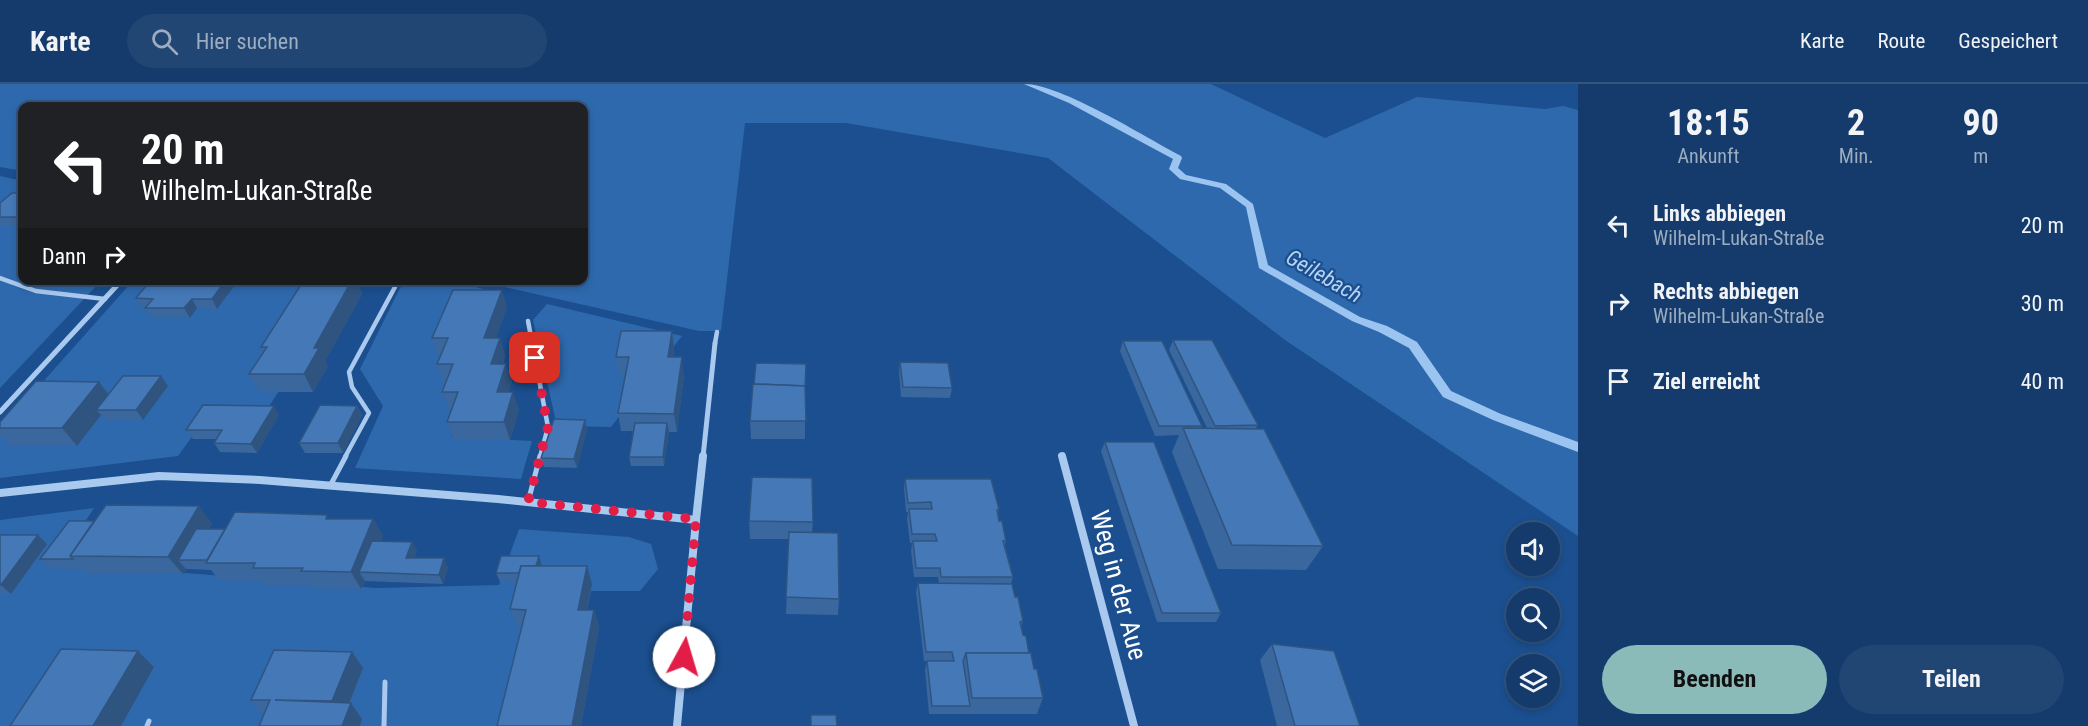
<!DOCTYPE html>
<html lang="de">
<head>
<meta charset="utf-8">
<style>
	body { margin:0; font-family:"Roboto Condensed",sans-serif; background:#214673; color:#f1f3f6; height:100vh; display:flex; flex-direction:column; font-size:22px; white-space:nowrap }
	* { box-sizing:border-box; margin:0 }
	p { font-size:20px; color:#9dadc1 }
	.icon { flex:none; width:33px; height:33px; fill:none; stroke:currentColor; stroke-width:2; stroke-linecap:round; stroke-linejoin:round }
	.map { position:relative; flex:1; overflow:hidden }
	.panel { display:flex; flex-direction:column; background:#143b6b; width:510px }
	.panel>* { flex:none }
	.hud { position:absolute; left:18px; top:18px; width:570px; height:183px; border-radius:12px; box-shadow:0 3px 9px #0003,0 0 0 2px #33557e; background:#202124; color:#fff; overflow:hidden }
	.controls { position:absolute; left:1506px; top:438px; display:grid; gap:12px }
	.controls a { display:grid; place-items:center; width:54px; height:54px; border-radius:50%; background:#143b6b; box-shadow:0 3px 9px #0003,0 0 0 2px #33557e; font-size:30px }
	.pin { position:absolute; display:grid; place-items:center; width:51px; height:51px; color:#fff; margin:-26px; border-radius:12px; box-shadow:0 3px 9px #0006 }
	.me { position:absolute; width:66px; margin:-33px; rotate:6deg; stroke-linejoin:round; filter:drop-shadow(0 0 4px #0008) }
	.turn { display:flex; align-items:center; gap:21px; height:126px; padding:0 24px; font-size:27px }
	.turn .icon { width:78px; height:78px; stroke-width:2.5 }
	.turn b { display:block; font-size:42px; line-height:51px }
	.then { display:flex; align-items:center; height:57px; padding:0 24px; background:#0003; gap:12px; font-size:22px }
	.eta { display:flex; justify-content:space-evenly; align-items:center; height:102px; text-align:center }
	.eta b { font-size:36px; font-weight:700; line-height:42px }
	.primary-button { display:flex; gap:12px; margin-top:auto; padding:12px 24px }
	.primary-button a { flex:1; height:69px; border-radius:36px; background:#8bbbb9; color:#111; font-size:24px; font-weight:700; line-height:69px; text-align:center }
	.primary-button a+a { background:#214673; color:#f1f3f6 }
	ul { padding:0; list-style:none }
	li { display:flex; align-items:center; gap:18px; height:78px; padding:0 24px }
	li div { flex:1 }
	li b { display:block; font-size:22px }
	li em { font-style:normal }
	header { display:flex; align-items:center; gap:36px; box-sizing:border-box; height:84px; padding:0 30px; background:#143b6b; border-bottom:2px solid #33557e }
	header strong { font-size:28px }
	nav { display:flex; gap:33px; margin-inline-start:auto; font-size:21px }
	.search { width:420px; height:54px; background:#214673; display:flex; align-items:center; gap:15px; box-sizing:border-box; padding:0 21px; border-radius:33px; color:#9dadc1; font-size:22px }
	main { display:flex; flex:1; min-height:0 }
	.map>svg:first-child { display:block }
	.green { fill:#2e69ad }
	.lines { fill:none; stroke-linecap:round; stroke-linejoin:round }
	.stream { fill:#9cc4f0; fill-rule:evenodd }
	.lane-far1 { stroke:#a9c9ee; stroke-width:4.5 }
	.lane { stroke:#a9c9ee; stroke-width:5 }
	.street-far1 { stroke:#a9c9ee; stroke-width:5 }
	.street { stroke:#a9c9ee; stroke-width:8 }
	.wall { fill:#3a679d }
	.shaded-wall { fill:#305480 }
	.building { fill:#4478b7; stroke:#305480; stroke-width:1.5 }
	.route { stroke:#e11d48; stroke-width:10; stroke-dasharray:0 18 }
	.labels { text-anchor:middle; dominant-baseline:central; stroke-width:4.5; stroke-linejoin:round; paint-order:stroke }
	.water-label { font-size:22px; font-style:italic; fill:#b5d3f5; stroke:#1b4f8f }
	.near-street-label { font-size:26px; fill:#fff; stroke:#1b4f8f }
</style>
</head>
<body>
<header>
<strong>Karte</strong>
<div class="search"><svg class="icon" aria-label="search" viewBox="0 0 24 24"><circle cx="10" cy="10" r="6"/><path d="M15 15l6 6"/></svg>Hier suchen</div>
<nav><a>Karte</a><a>Route</a><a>Gespeichert</a></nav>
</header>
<main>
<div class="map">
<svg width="1578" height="642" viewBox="0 0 1578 642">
	<rect width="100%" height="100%" fill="#1b4f8f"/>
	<!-- green -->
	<g class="green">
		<path d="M0 0H1211L1325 54 1417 13 1545 25 1563 22 1578 26V452L1285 256 1048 74 846 39H745L721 247H699L478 197 584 196V22H22V87L0 83Z"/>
		<path d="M0 92 22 97V196L101 197 0 304Z"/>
		<path d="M189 196 349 197 270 321 230 328 197 346 178 372 0 394V346L130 200 187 199Z"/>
		<path d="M410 197H451L500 209 452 353 532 357 521 395 355 384 383 322 360 285 400 204Z"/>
		<path d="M547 220 682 252 611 343 557 342 533 236Z"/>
		<path d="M94 424 58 479 376 504 499 501 519 445 629 453 651 460 658 485 640 507H591L559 642H0V436Z"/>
	</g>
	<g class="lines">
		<!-- stream -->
		<path class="stream" d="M1024 0C1061 0 1145 53 1181 72L1182 74 1178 84 1186 91 1226 100 1253 120 1268 181 1360 233 1387 242 1417 258 1451 307 1501 330 1578 358V368L1493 336 1443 313 1409 264 1379 248 1352 237 1259 184 1246 123 1220 104 1180 95 1169 85 1173 75 1069 19Z"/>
		<!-- lane-far1 -->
		<g class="lane-far1">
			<path d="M0 194 36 207 105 215"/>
			<path d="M528 237 548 343 540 373"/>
			<path d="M715 259 717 248"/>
			<path d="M345 373 369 329 352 303 349 288 395 203"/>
		</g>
		<!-- lane -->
		<g class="lane">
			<path d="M330 402 346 372"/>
			<path d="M528 418 540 372"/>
			<path d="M147 642 149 637"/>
			<path d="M384 642 385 598"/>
		</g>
		<!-- street-far1 -->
		<g class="street-far1">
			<path d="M0 328 122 196"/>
			<path d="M703 373 715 259"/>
		</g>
		<!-- street -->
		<g class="street">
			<path d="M1062 372 1134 642"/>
			<path d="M0 409 159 392 260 396 498 415 696 436 677 642"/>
			<path d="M696 436 703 372"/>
		</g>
	</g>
	<!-- wall -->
	<g class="wall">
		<path d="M22 109V142H0V119Z"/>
		<path d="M298 196H360L358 200 362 210 325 277 328 282 313 308H260L249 290 264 268 261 263 301 202Z"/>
		<path d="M235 201 217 225 197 224 190 234 152 233 146 224H142L136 214Z"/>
		<path d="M507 223 496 254H500L505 272 503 280 512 298 508 308 519 326 510 356H454L447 338 452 326H449L442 308 446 298 443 297 437 280 440 272H439L432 254Z"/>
		<path d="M672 247 674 265 673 273 684 291 677 348H669L664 382H631L629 373 633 347H621L618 329 626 290 619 291 616 273Z"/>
		<path d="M1173 256 1258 341 1256 344 1323 462 1306 486 1218 485 1172 368 1179 351 1155 352 1120 267 1123 257 1202 342 1201 344H1207L1169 266Z"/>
		<path d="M900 278 952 304 950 314 901 313 899 287Z"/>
		<path d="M99 298 109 310 168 302 143 336 104 335 101 331 77 362H11L0 350V338Z"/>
		<path d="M754 300 805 307V355H751L750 337Z"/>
		<path d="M357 322 362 331 343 369H305L299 359Z"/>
		<path d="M279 331 257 369 220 368 214 359 216 355H193L186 346Z"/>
		<path d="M587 345 577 384 544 383 541 374Z"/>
		<path d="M1105 358 1221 529 1216 538H1157L1101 367Z"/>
		<path d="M905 395 999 425 998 430 999 437 1006 457 1005 461 1013 493 1011 500 1023 537 1021 543 1023 551 1029 569 1043 614 1037 630H929L925 586 927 577H950H924L916 508 918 499H939L938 493H914L911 467 912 459H910L907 435 908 428H906L904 404Z"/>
		<path d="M330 435H373L383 452 381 457 417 467 414 474 448 483 443 500 365 497 361 505 313 504 311 501H266L262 497 219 496 211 486 186 485 183 490H87L82 485 50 484 40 475 212 439 209 445H225Z"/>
		<path d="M749 437 813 438 812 448 839 515 838 531 786 530 789 455H750Z"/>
		<path d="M0 451H38L47 460 11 510H0Z"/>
		<path d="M542 482 592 500 587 526H594L599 543 581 642H497L522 542H517L510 525 517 498H500L496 489Z"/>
		<path d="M1272 560 1360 642H1277L1260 576Z"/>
		<path d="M352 568 363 584 350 619 362 635 264 631 251 616Z"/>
	</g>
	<!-- shaded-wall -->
	<g class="shaded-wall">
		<path d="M226 196H233L235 201 217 225 212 215Z"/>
		<path d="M346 196H360L358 200 362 210 325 277 328 282 313 308 304 290 314 264Z"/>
		<path d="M502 206 507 223 490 272 484 254Z"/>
		<path d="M192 215 197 224 190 234 184 224Z"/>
		<path d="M672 247 674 265 670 291 668 273Z"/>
		<path d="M500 254 505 272 497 298 491 280Z"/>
		<path d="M682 273 684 291 677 348 674 330Z"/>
		<path d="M506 280 512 298 503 326 497 308Z"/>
		<path d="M161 292 168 302 143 336 136 326Z"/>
		<path d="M99 298 113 316 96 326 101 331 77 362 62 344Z"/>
		<path d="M513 308 519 326 510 356 504 338Z"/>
		<path d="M274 322 279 331 257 369 251 360Z"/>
		<path d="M357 322 362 331 343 369 338 359Z"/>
		<path d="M585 336 587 345 577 384 574 375Z"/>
		<path d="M667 339 669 348 664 382 663 373Z"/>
		<path d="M199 422 212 439 191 476H178L186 485 183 490 168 473Z"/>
		<path d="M373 435 383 452 368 489 359 488 365 497 361 505 351 488Z"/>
		<path d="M38 451 47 460 11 510 1 501Z"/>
		<path d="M412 458 417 467 411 483 406 474Z"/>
		<path d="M539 472 542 482 538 497 535 488Z"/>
		<path d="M444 474 448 483 443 500 439 491Z"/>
		<path d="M587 482 592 500 583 543 578 526Z"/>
		<path d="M594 526 599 543 581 642H572Z"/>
		<path d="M138 567 154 583 121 642H93Z"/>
		<path d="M352 568 363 584 344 632 332 617Z"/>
		<path d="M351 619 362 635 360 642H342Z"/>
	</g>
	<!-- building -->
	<g class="building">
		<path d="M12 109H22V133H0V119Z"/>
		<path d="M151 196H226L212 215H192L184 224H145L153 215 136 214Z"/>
		<path d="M304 196H352L314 264H319L304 290H249L267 263H261Z"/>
		<path d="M453 206H502L484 254H500L491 280H506L497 308H513L504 338H447L458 308H442L453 280H437L448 254H432Z"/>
		<path d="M621 247H672L668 273H682L674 330 618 329 629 273H616Z"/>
		<path d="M1173 256H1212L1258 341 1215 342Z"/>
		<path d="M1123 257H1162L1202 342H1159Z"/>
		<path d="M900 278 948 279 952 304 903 303Z"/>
		<path d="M756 279 806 280 805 304V302L754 300Z"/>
		<path d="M123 292H161L136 326H96Z"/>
		<path d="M36 297 99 298 62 344H0V338Z"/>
		<path d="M753 300 805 302 806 337H750Z"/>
		<path d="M203 321 274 322 251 360 214 359 222 346H186Z"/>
		<path d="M320 321 357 322 338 359H299Z"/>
		<path d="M554 335 585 336 574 375 541 374Z"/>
		<path d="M635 339H667L663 373H629Z"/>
		<path d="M1183 344 1264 345 1323 462 1232 461Z"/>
		<path d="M1105 358H1154L1221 529H1162Z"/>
		<path d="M752 393 812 394 813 438 749 437Z"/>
		<path d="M905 395H991L999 425 997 426 999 437H1002L1006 457H1003L1013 493H941L940 484H916L913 457H937L935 450H912L909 425H932L931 418 908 419Z"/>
		<path d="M106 421 199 422 168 473 70 472Z"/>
		<path d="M235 428 327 431 326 435H373L351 488 301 487 303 484H253L255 479H206Z"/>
		<path d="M69 437H94L70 472 73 475H40Z"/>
		<path d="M196 445H225L207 476H178Z"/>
		<path d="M789 448 838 449 839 515 786 513Z"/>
		<path d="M0 451H38L1 501H0Z"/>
		<path d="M372 457 412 458 406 474H444L439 491 359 488Z"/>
		<path d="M501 472H539L536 482H521L519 489H496Z"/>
		<path d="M521 482H587L578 526H594L572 642H497L526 526 510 525Z"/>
		<path d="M918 499 1012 500 1015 513H1018L1023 537 1020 538 1023 551 1026 552 1029 569H966L963 577 970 622H932L927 577H954L952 568H926Z"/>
		<path d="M1272 560 1334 567 1360 642H1295Z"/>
		<path d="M61 565 138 567 93 642H10Z"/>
		<path d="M274 566 352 568 332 617 275 616 351 619 342 642H259L270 616H251Z"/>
		<path d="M966 569H1031L1034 585H1037L1043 614H972Z"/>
		<path d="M811 631H836L837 642H811Z"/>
	</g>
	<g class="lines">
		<!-- route -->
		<path class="route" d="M535 274 548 343 528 418 696 435 684 573"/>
	</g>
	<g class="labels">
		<!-- water labels -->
		<g class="water-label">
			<text transform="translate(1324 192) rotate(30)">Geilebach</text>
		</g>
		<!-- near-street labels -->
		<g class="near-street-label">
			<text transform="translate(1119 501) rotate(75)">Weg in der Aue</text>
		</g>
	</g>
</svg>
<div class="controls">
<a><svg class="icon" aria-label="sound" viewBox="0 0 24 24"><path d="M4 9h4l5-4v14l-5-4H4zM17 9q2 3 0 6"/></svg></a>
<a><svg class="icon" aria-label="search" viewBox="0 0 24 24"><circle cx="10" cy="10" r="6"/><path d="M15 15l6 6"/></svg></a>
<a><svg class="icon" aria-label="layers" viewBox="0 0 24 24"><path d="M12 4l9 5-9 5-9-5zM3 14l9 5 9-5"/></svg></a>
</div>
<div class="pin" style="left:535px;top:274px;background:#d93025"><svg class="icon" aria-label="arrive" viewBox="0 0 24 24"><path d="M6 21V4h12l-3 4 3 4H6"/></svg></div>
<svg class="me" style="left:684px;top:573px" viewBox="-20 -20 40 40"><circle r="19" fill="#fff"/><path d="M0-13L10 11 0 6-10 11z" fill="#e11d48"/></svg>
<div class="hud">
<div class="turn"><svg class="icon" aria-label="left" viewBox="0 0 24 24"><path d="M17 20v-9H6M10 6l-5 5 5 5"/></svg><div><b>20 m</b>Wilhelm-Lukan-Straße</div></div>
<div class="then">Dann<svg class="icon" aria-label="right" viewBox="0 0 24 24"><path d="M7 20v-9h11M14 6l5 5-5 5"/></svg></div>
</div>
</div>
<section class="panel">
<div class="eta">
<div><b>18:15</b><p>Ankunft</p></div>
<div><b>2</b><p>Min.</p></div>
<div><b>90</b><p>m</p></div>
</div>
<ul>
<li><svg class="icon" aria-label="left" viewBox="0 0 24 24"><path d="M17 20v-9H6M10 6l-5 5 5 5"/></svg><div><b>Links abbiegen</b><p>Wilhelm-Lukan-Straße</p></div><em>20 m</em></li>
<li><svg class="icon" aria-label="right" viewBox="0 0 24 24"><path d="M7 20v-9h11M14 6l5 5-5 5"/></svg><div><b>Rechts abbiegen</b><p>Wilhelm-Lukan-Straße</p></div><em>30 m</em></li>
<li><svg class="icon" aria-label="arrive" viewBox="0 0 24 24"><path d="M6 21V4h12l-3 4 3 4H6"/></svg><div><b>Ziel erreicht</b></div><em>40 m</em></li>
</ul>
<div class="primary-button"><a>Beenden</a><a>Teilen</a></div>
</section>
</main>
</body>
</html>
